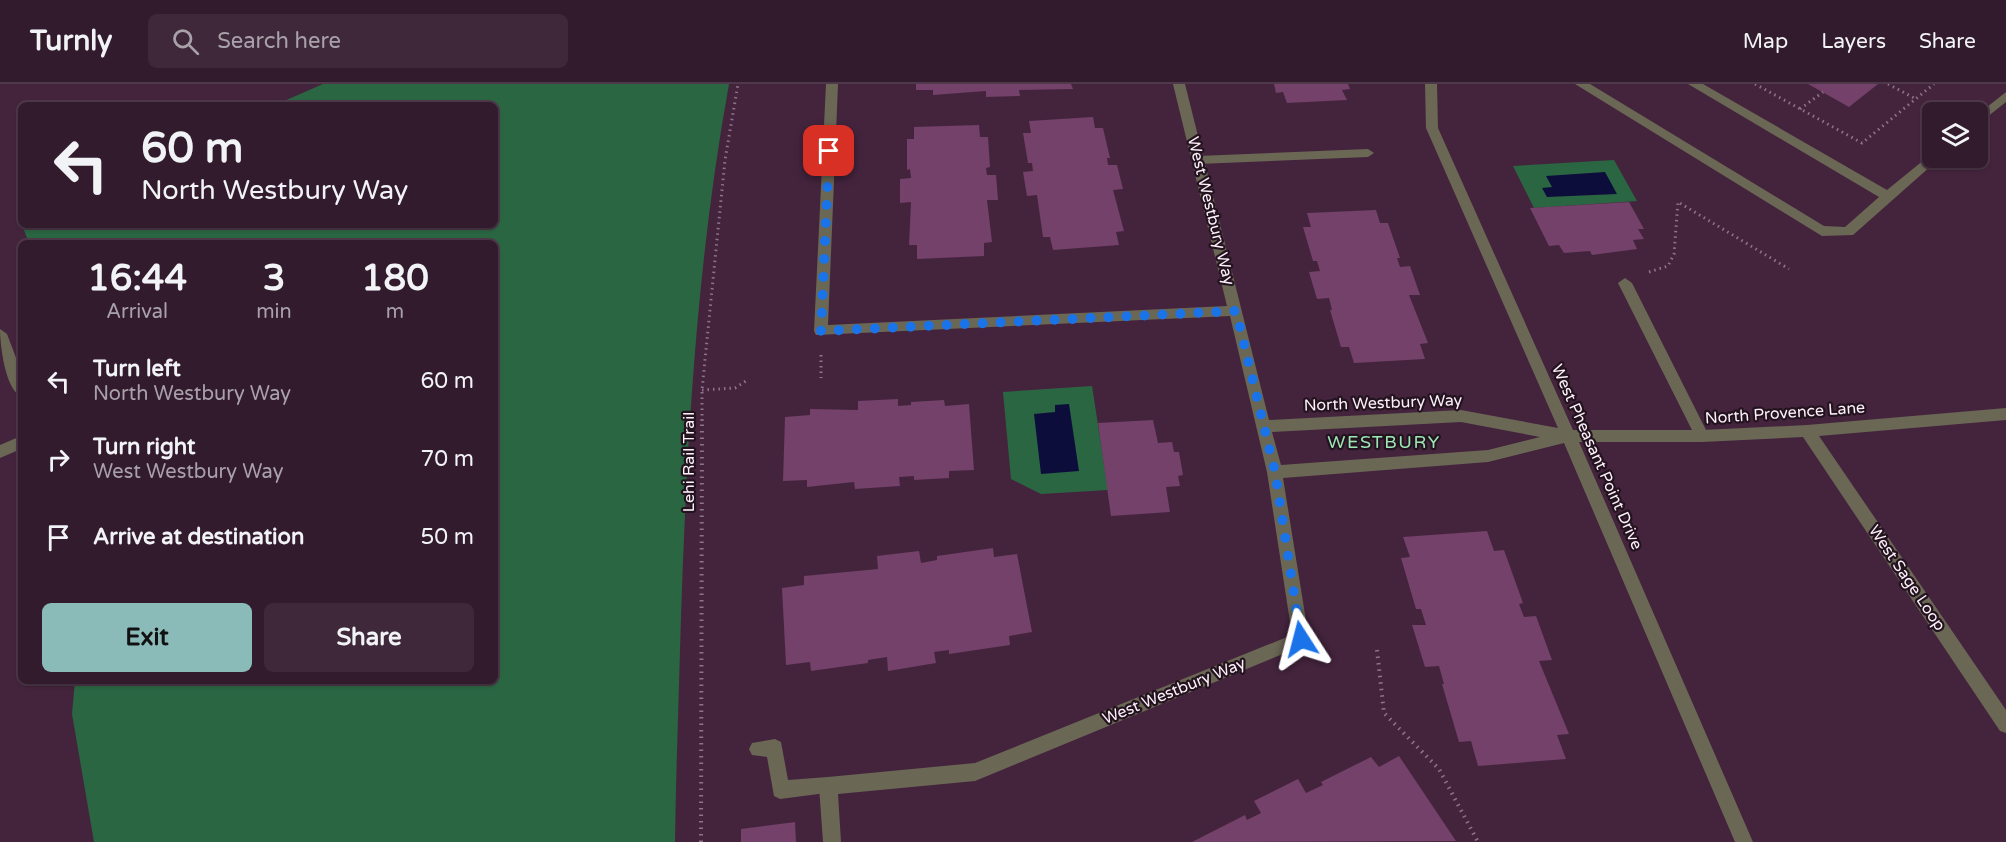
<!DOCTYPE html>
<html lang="en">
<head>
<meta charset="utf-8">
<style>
	body { margin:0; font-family:"Varela Round",sans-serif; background:#3e283a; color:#f1f3f6; height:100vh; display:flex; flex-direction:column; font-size:22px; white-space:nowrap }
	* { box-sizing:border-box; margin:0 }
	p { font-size:20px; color:#a9a1aa }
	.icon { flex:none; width:33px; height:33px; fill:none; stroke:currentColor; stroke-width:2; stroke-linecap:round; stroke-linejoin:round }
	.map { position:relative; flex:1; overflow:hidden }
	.side { position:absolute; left:18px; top:156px; width:480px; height:444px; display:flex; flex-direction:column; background:#331b2e; border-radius:9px; box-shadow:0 2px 4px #0004,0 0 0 2px #4e394a }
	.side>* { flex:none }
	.guide { position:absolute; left:18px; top:18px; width:480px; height:126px; border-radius:9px; box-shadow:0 2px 4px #0004,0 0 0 2px #4e394a; background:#331b2e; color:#f1f3f6; overflow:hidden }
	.controls { position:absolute; left:1922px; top:18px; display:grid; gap:12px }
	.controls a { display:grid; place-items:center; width:66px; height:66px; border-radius:9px; background:#331b2e; box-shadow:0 2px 4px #0004,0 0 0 2px #4e394a; font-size:30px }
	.pin { position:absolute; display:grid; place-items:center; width:51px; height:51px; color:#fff; margin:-26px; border-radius:12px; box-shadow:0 3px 9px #0006 }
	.me { position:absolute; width:66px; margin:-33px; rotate:351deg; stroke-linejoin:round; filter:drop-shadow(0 0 4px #0008) }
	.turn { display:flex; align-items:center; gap:21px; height:126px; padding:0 24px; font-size:27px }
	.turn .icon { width:78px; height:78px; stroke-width:2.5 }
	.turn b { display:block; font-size:42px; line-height:51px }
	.eta { display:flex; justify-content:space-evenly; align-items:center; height:102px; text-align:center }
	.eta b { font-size:36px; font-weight:800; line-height:42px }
	.primary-button { display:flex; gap:12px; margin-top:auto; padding:12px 24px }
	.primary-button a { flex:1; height:69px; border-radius:9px; background:#8bbbb9; color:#111; font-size:24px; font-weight:800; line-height:69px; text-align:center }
	.primary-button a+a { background:#3e283a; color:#f1f3f6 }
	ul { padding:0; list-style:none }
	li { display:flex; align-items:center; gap:18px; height:78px; padding:0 24px }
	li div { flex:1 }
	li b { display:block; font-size:22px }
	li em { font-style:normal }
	header { display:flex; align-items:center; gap:36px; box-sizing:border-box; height:84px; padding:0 30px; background:#331b2e; border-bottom:2px solid #4e394a }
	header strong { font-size:28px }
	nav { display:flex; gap:33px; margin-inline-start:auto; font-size:21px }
	.search { width:420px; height:54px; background:#3e283a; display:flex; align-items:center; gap:15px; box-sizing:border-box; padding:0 21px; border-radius:9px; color:#a9a1aa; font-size:22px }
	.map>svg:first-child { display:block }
	.green { fill:#2b6643 }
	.water { fill:#0d0d3c }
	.building { fill:#734169 }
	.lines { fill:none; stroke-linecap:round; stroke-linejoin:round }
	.path-far1 { stroke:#8d7488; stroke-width:3; stroke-dasharray:1.5 4; stroke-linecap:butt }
	.path { stroke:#8d7488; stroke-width:4; stroke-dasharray:1.5 5; stroke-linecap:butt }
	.lane { fill:#6b6755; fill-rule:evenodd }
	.street { fill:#6b6755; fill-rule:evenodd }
	.route { stroke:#1a73e8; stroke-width:10; stroke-dasharray:0 18 }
	.labels { text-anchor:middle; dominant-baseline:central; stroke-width:4.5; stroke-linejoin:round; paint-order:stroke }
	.street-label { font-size:16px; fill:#fdf0fa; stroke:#22131e }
	.neighbourhood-label { font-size:18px; letter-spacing:1.5px; fill:#9de7b6; stroke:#22131e }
</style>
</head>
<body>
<header>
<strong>Turnly</strong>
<div class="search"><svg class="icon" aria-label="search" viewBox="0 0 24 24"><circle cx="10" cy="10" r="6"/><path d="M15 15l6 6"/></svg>Search here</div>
<nav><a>Map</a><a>Layers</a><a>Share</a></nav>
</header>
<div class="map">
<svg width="2006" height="758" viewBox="0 0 2006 758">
	<rect width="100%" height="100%" fill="#44243d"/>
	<!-- green -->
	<g class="green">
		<path d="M323 0H729C697 176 687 353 681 532 679 607 676 683 675 758H94L72 630 75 597H495V159H29L22 141H495V21H275Z"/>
		<path d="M1614 76 1637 117 1534 124 1513 82Z"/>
		<path d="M1092 302 1108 406 1041 410 1011 395 1003 308Z"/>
	</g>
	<!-- water -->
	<g class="water">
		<path d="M1605 88 1617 110 1547 113 1542 104 1552 103 1546 92Z"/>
		<path d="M1069 320 1079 387 1041 390 1034 330 1055 328V321Z"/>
	</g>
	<!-- building -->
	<g class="building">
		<path d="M916 0H1071L1073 5 1019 6 1020 12 986 13V7L933 11V6H916Z"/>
		<path d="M1274 0H1348L1350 5 1342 6 1347 16 1287 19 1283 8 1276 9Z"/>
		<path d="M1808 0H1878L1849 23Z"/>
		<path d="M1093 33 1095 44H1103L1110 74H1107L1108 81H1117L1123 105 1113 106 1124 147 1116 148 1119 161 1053 166 1050 153H1043L1037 111 1027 112 1023 88 1033 87 1032 79H1028L1023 49H1031L1029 37Z"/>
		<path d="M979 41 980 53H988L990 83 986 84 987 91H996L998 116H987L992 158 984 159V172L917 175V161H909L911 118 900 119V95L911 94 910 85 907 86V55H914V43Z"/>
		<path d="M1629 118 1644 145H1638L1644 155 1633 156 1637 165 1592 171 1590 167 1564 169 1559 161 1549 162 1530 124Z"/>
		<path d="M1376 126 1380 139H1388L1400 174H1397L1400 183 1410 182 1420 211H1409L1428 259 1420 260 1425 275 1354 279 1349 263H1341L1330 226H1332L1329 214 1317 215 1309 188 1320 187 1317 177H1313L1303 143H1311L1307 129Z"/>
		<path d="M898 315V322L911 321V318L944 316 945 322 969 320 974 386 949 387V394L914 396V392L899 393 900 402 855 405 854 398 807 403V396L783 397 785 333 810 331V325L858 326V317Z"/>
		<path d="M1153 336 1158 359 1172 358 1174 368H1179L1183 391 1178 392 1180 402 1166 403 1170 428 1111 432 1098 339Z"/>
		<path d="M1487 447 1494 467 1504 466 1523 519 1519 520 1524 533 1536 532 1552 576 1539 577 1569 650 1557 651 1566 675 1478 682 1471 657 1459 658 1442 600H1444L1439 582 1425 583 1412 541H1426L1421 525H1416L1401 474 1410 473 1403 453Z"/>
		<path d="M993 464 994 473 1017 470 1032 548 1009 552 1010 561 949 570V566L934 568 936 579 888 587 887 573 868 576V579L811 587 810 578 786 581 782 504 804 501V492L878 485 877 472 919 467 921 479 937 476V472Z"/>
		<path d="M1399 672 1456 757 1192 758 1245 731 1247 736 1261 729 1254 717 1298 695 1306 709 1323 701 1321 698 1371 673 1379 683Z"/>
		<path d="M795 738 796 758H741V745Z"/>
	</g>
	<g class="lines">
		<!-- path-far1 -->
		<g class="path-far1">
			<path d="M1755 0 1862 59 1934 0"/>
			<path d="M1888 0 1916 15"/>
			<path d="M1800 25 1823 8"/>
			<path d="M1649 188 1668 182 1674 170 1678 118 1789 185"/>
			<path d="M821 271V294"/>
			<path d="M702 306 735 304 746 297"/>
			<path d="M702 337V306L725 76 738 0"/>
		</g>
		<!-- path -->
		<g class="path">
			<path d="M1377 566 1384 629 1439 685 1478 758"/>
			<path d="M701 758 702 335"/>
		</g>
		<!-- lane -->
		<g class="lane">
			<path d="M1575 0H1590L1824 142 1845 143 1879 113 1688 0H1703L1887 106 1930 71 1940 74 1853 151 1822 152Z"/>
			<path d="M2006 8V18L1977 41V31Z"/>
			<path d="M1368 65 1374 69 1368 73 1198 80 1192 76 1198 72Z"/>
			<path d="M1625 194 1632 199 1707 348 1709 352 1707 356H1697L1618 199Z"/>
			<path d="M0 245 7 250 21 287V312C5 306 0 260 0 245Z"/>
			<path d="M775 655 781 658 788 696 828 693 834 696 837 702 834 708 780 715 774 712 767 673 752 671 749 665 752 659Z"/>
		</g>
		<!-- street -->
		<g class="street">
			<path d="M826 0H838L828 241 1227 222 1173 0H1185L1269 336 1461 326 1558 344 1426 44 1425 0H1437L1438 44 1573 346H1702L1807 341 2006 324V336L1819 352 2006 626V649L2000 647 1803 353 1702 358H1579L1753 758H1735L1564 359 1488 378 1283 394 1309 555 1307 560 975 697 838 710 841 758H823L819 702 822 696 828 693 975 679 1292 551 1267 388 1230 232 816 251 814 247ZM1461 338 1540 353 1488 366 1281 381 1272 348Z"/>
			<path d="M21 352V365L0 374V361Z"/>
		</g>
	</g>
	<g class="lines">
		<!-- route -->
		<path class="route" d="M829 67 821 247 1236 227 1275 388 1301 555"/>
	</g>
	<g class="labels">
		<!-- street labels -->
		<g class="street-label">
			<text transform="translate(1211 127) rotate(76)">West Westbury Way</text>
			<text transform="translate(1383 319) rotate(-2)">North Westbury Way</text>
			<text transform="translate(1785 329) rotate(-4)">North Provence Lane</text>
			<text transform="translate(1597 373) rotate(66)">West Pheasant Point Drive</text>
			<text transform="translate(689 378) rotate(-90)">Lehi Rail Trail</text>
			<text transform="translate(1907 494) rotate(56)">West Sage Loop</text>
			<text transform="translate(1174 607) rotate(-22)">West Westbury Way</text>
		</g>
		<!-- neighbourhood labels -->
		<g class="neighbourhood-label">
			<text x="1384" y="358">WESTBURY</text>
		</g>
	</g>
</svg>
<div class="controls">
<a><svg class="icon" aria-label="layers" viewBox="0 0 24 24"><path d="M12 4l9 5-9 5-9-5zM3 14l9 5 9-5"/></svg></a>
</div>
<div class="pin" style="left:829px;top:67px;background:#d93025"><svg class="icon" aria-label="arrive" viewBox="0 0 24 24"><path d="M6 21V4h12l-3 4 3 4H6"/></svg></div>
<svg class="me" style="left:1301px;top:555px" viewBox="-20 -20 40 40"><path d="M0-17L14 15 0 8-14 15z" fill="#1a73e8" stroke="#fff" stroke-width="4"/></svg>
<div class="guide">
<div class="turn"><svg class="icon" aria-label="left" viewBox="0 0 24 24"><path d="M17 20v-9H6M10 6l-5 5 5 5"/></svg><div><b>60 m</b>North Westbury Way</div></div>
</div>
<section class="side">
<div class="eta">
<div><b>16:44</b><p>Arrival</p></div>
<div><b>3</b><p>min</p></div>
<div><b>180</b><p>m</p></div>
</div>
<ul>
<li><svg class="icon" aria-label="left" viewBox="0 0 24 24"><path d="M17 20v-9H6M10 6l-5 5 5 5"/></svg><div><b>Turn left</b><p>North Westbury Way</p></div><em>60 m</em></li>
<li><svg class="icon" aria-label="right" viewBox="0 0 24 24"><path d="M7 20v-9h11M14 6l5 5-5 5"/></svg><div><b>Turn right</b><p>West Westbury Way</p></div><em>70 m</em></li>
<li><svg class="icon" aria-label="arrive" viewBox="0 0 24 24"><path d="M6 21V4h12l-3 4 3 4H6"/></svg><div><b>Arrive at destination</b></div><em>50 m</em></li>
</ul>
<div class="primary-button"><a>Exit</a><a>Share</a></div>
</section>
</div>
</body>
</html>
